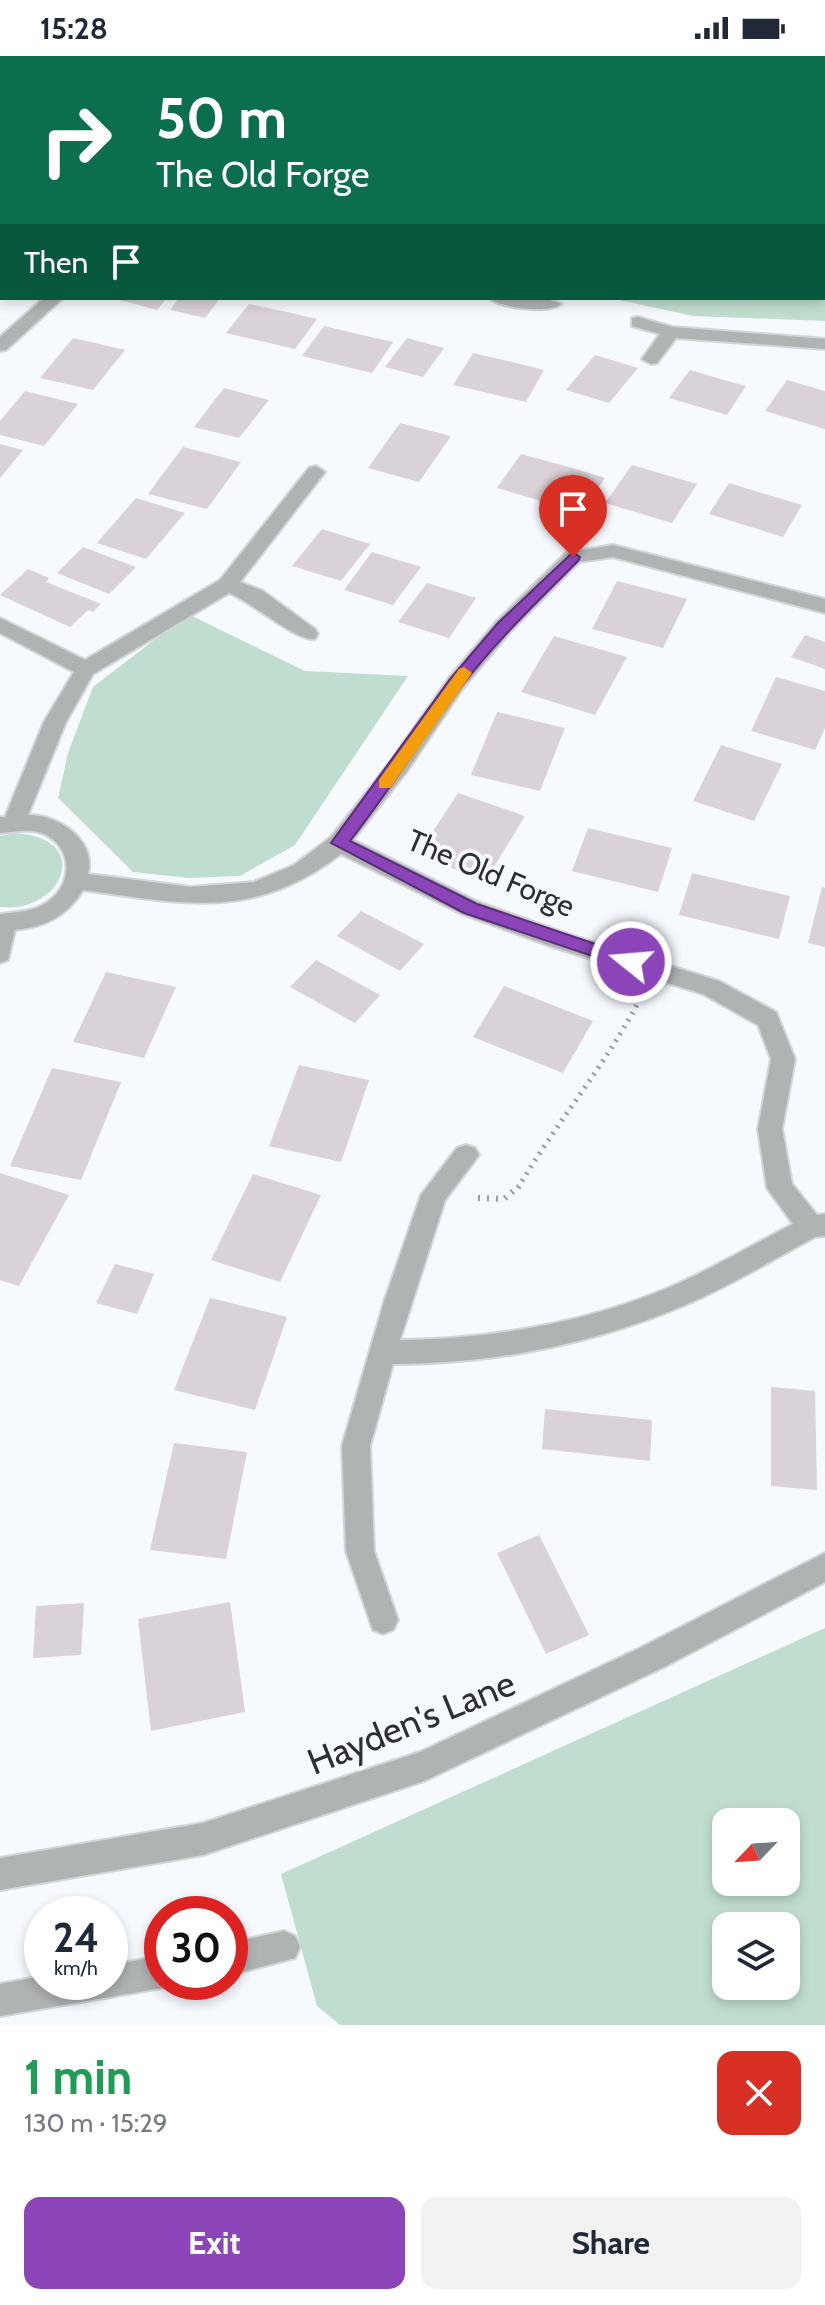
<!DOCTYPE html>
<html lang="en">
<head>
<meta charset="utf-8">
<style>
	body { margin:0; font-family:Cabin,sans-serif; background:#f2f2f3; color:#1f2937; height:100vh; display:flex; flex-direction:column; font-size:30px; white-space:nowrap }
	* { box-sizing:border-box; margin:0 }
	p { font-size:26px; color:#747a83 }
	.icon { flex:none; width:44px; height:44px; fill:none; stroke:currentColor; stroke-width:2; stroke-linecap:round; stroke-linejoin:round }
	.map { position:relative; height:1969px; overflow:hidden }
	.sheet { display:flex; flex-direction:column; background:#fff; flex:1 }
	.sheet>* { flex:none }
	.banner { position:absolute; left:0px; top:0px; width:826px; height:244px; box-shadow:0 4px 12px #0003; background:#0b6e4f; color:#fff; overflow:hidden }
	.needle { width:52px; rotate:245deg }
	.tools { position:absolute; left:712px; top:1752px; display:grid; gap:16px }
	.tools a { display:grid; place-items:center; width:88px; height:88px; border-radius:16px; background:#fff; box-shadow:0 4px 12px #0003; font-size:40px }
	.speed { position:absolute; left:24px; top:1840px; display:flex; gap:16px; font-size:40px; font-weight:700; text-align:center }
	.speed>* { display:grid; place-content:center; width:104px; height:104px; border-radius:50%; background:#fff; box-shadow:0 4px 12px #0003; line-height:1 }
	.speed small { font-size:20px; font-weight:400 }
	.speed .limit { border:12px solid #d22; background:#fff; color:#111 }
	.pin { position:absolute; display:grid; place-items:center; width:68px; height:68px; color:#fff; margin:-82px -34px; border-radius:50% 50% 50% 0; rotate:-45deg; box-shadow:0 0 8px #0007 }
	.pin .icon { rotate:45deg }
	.me { position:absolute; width:88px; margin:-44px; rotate:287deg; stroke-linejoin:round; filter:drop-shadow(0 0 6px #0008) }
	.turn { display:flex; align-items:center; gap:28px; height:168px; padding:0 24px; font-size:36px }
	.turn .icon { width:104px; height:104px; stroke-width:2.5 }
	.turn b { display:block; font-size:56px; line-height:68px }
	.then { display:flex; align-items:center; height:76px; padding:0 24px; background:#0003; gap:16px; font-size:30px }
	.round { display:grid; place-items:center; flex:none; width:84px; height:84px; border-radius:16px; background:#f2f2f3 }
	.head { display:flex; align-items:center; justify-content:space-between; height:136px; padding:0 24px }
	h1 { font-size:48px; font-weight:700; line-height:60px; color:#1e9e55 }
	.button { display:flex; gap:16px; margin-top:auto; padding:16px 24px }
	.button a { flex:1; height:92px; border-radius:16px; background:#8b45b9; color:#fff; font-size:32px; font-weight:700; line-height:92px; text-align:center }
	.button a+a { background:#f2f2f3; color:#1f2937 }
	.status { display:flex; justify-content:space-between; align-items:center; height:56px; padding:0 40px; background:#fff; direction:ltr }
	.status svg { height:22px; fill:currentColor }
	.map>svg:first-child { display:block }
	.green { fill:#c0decf; fill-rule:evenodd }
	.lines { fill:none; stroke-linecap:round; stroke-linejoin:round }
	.river { fill:#b6d0e4; fill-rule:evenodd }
	.building { fill:#d9d2d8 }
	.street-casing { stroke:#d2d5d9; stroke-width:4 }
	.path-far2 { stroke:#96999d; stroke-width:4; stroke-dasharray:1 4; stroke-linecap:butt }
	.path-far1 { stroke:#96999d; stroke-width:5; stroke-dasharray:2 6; stroke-linecap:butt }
	.path { stroke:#96999d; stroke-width:6; stroke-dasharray:2 7; stroke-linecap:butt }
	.street { fill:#afb3b1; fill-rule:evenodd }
	.route { fill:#8b45b9; stroke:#5a2d78; stroke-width:2 }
	.slow { fill:#f59e0b }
	.labels { text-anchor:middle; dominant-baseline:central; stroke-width:8; stroke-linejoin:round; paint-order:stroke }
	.street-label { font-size:30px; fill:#2d2f32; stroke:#f6fafe }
	.near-street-label { font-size:36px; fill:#2d2f32; stroke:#f6fafe }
</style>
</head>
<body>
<div class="status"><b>15:28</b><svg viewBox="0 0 49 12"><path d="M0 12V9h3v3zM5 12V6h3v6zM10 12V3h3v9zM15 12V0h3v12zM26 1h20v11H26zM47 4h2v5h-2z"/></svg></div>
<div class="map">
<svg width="825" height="1969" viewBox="0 0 825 1969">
	<rect width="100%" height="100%" fill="#f6fafe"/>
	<!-- green -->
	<g class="green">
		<path d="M0 0H825V265L693 260 610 242H824V2H2V100Z"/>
		<path d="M188 558 305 615 408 620 295 789 240 820 188 822 133 816 58 742 68 697 93 631Z"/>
		<path d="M14 777C95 781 63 858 0 851V780Z"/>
		<path d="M825 1572V1969H340L317 1950 281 1818ZM726 1766H786V1826H726ZM726 1870H786V1930H726Z"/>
	</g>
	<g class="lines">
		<!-- river -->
		<g class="river">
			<path d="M0 50 2 51V85L0 84Z"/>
			<rect x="824" y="183" width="1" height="36"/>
		</g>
	</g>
	<!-- building -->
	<g class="building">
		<path d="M112 242H167L157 254Z"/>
		<path d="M179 242H220L205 262 170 254Z"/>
		<path d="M249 248 283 255 317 263 295 293 226 277Z"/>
		<path d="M324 270 358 278 393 286 372 317 302 300Z"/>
		<path d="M73 282 125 294 93 334 40 322Z"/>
		<path d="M407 282 444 292 423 321 385 311Z"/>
		<path d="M473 297 508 305 544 314 526 346 453 329Z"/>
		<path d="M595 299 638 312 609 347 566 334Z"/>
		<path d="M690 314 717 322 746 330 727 359 669 342Z"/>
		<path d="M787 324 825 335V373L765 355Z"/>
		<path d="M224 332 269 344 239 382 194 371Z"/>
		<path d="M25 335 78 348 44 390 0 379V365Z"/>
		<path d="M400 367 451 380 419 426 368 412Z"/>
		<path d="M0 388 23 394 0 422Z"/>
		<path d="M183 391 241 406 207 453 148 438Z"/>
		<path d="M521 398 569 411 605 422 582 457 497 432Z"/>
		<path d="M632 409 697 428 672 467 605 447Z"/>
		<path d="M729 427 765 438 802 449 783 481 709 458Z"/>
		<path d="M136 442 185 457 146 503 97 487Z"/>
		<path d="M322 473 370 488 341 525 292 510Z"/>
		<path d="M83 491 136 511 109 538 57 517Z"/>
		<path d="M372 496 421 511 393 549 344 534Z"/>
		<path d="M28 513 49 522 46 526 101 548 93 556 88 554 70 571 0 539Z"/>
		<path d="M617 525 687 543 663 592 592 573Z"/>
		<path d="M427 527 476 542 449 582 398 566Z"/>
		<path d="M805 579 825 586V613L791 601Z"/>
		<path d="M554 580 627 601 595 659 521 636Z"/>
		<path d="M776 621 825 635V672L815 694 751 675Z"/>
		<path d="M497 656 565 672 540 735 471 719Z"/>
		<path d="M721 689 782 708 754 765 693 745Z"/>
		<path d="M458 737 525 760 486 824 417 800Z"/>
		<path d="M588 772 672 792 658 836 572 815Z"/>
		<path d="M692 817 790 840 779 883 679 859Z"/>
		<path d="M822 831 825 832V891L808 887Z"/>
		<path d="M361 855 424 888 400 915 337 880Z"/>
		<path d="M316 904 380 939 355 967 290 931Z"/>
		<path d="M106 916 176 931 144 1002 73 986Z"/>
		<path d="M504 930 593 965 563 1017 473 981Z"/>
		<path d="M299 1009 369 1024 341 1106 269 1090Z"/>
		<path d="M52 1012 121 1026 81 1124 10 1110Z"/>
		<path d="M0 1117 69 1139 19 1230 0 1224Z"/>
		<path d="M253 1118 321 1139 280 1226 211 1204Z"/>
		<path d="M115 1208 154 1218 137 1258 96 1247Z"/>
		<path d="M210 1242 287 1261 255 1354 174 1334Z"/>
		<path d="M771 1331 815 1335 817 1434 771 1430Z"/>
		<path d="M545 1353 652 1364 650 1405 542 1393Z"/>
		<path d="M174 1387 247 1396 226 1503 150 1494Z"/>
		<path d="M539 1479 589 1579 546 1598 497 1497Z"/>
		<path d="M230 1546 245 1656 151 1675 138 1563Z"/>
		<path d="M84 1547 81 1599 33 1602 36 1550Z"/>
	</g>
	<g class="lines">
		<!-- street casing -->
		<g class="street-casing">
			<g id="street">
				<path d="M0 107 2 108V118L0 117Z"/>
				<path d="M44 242H63L6 294 0 295V281Z"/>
				<path d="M489 242H544L561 248C549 258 501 252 489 242Z"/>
				<path d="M638 261 672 271 825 283V293L676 282 657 307 651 308 642 303 660 278 632 270V262Z"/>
				<path d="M316 410 325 416 240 526 263 535 315 573 318 578 315 583C299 587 250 545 229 537L93 618 66 666 28 759C57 758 97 784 88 818L191 831 254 826 294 809 331 781 391 705 449 622 496 566 566 497 613 489 825 543V557L613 501 579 506 510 576 463 632 407 715 353 784 478 846 567 878 719 925 776 956 795 1003 782 1073 792 1128 817 1159 825 1158V1180L815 1181C772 1204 730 1230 685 1249 593 1288 493 1308 393 1308L370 1390 374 1495 398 1564 393 1574 383 1578 373 1574 346 1495 342 1390 384 1246 421 1139 457 1092 466 1089 475 1092 479 1099 445 1144 400 1284C490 1283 585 1267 668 1232 711 1214 752 1189 793 1168L767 1132 758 1073 771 1003 758 969 703 938 553 891 462 858 341 798C253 865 185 848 83 834 67 860 45 871 15 874L8 904 0 907V858C17 856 34 856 49 845 76 825 71 785 38 776 27 773 12 776 0 777V761H5L44 666 74 616 0 577V562L85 604 220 524 309 412Z"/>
				<path d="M825 1497V1526L662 1612 424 1725 203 1799 0 1834V1802L203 1767 420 1696 640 1592Z"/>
				<path d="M284 1875 295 1880 300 1891 295 1902 230 1919V1887Z"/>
				<path d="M162 1900V1926H174L162 1932 0 1960V1928L42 1920V1926H110V1909Z"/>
			</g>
		</g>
		<!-- path-far2 -->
		<path class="path-far2" d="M798 0 810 2"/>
		<!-- path-far1 -->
		<path class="path-far1" d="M518 1132C556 1067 605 1010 640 943"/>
		<!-- path -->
		<path class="path" d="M478 1142 504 1143 519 1130"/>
		<!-- street -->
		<use href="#street" class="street"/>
	</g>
	<!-- route -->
	<path class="route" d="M573 496 580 501 578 505C538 545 496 585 461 631 423 681 389 735 350 785L477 848 637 902V911L631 913 464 857 331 787 450 623 498 567Z"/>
	<!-- slow -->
	<path class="slow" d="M464 611 472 617 470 620 390 732H379V724L459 613Z"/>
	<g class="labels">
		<!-- street labels -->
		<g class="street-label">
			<text transform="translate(491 817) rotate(23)">The Old Forge</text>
		</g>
		<!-- near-street labels -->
		<g class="near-street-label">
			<text transform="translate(411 1666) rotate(-22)">Hayden's Lane</text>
		</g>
	</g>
</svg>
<div class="tools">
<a><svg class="needle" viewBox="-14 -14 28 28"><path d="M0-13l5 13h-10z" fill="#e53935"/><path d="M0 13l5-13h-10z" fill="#747a83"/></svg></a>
<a><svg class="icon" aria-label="layers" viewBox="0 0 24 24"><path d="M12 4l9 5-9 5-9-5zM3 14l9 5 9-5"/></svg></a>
</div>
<div class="speed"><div>24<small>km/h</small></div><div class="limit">30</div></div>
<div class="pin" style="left:573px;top:501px;background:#d93025"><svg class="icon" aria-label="arrive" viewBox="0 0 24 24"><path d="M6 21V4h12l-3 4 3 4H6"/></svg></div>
<svg class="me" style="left:631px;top:906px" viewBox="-20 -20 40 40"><circle r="17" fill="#8b45b9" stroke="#fff" stroke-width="3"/><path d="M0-11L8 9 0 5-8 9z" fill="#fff"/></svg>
<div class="banner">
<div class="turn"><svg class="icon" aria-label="right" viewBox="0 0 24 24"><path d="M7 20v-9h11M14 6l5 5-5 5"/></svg><div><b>50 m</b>The Old Forge</div></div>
<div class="then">Then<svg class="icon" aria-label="arrive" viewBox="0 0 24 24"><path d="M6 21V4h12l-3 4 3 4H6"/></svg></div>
</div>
</div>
<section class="sheet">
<div class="head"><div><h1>1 min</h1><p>130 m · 15:29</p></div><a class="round" style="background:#d93025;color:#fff"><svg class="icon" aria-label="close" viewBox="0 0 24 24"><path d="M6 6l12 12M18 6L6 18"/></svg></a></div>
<div class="button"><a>Exit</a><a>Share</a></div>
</section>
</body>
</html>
